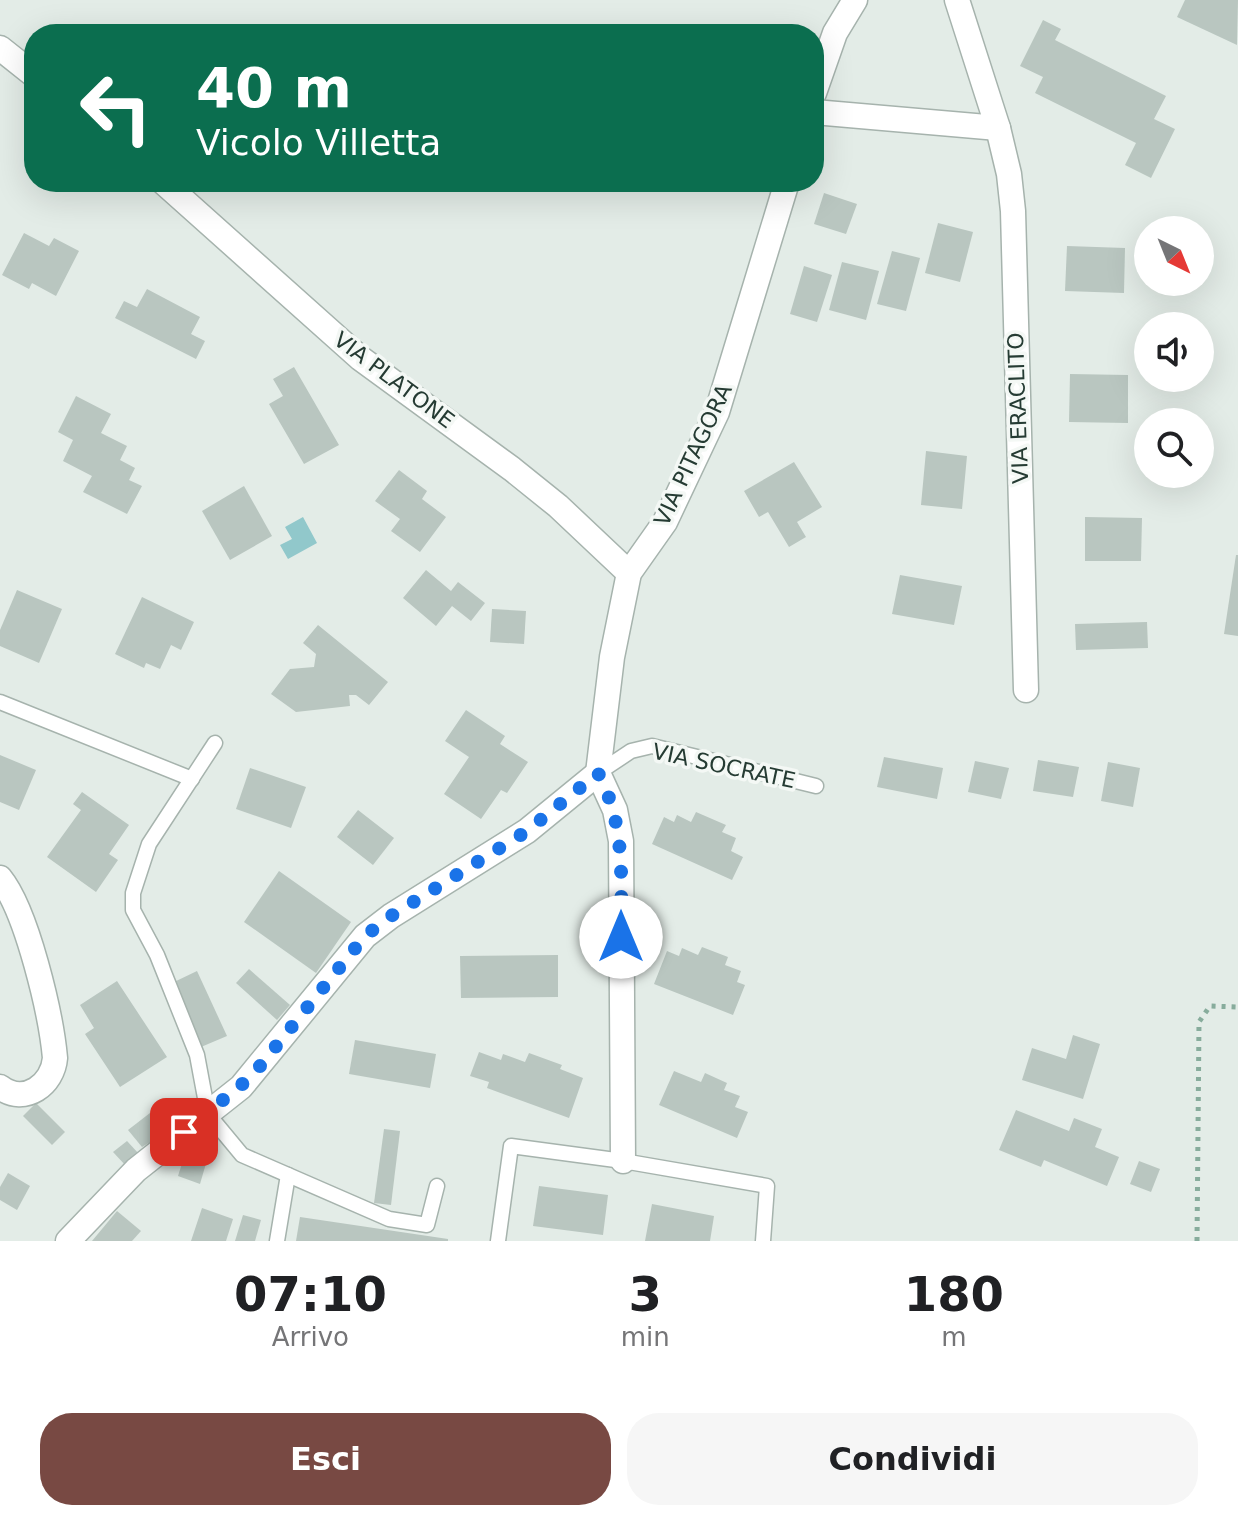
<!DOCTYPE html>
<html lang="it">
<head>
<meta charset="utf-8">
<style>
	body { margin:0; font-family:"DejaVu Sans",sans-serif; background:#f6f6f6; color:#202124; height:100vh; display:flex; flex-direction:column; font-size:30px; white-space:nowrap }
	* { box-sizing:border-box; margin:0 }
	p { font-size:26px; color:#757577 }
	.icon { flex:none; width:44px; height:44px; fill:none; stroke:currentColor; stroke-width:2; stroke-linecap:round; stroke-linejoin:round }
	.map { position:relative; height:1241px; overflow:hidden }
	.side { display:flex; flex-direction:column; background:#fff; flex:1 }
	.side>* { flex:none }
	.top-card { position:absolute; left:24px; top:24px; width:800px; height:168px; border-radius:32px; box-shadow:0 8px 32px #0002; background:#0b6e4f; color:#fff; overflow:hidden }
	.needle { width:52px; rotate:137deg }
	.fabs { position:absolute; left:1134px; top:216px; display:grid; gap:16px }
	.fabs a { display:grid; place-items:center; width:80px; height:80px; border-radius:50%; background:#fff; box-shadow:0 8px 32px #0002; font-size:40px }
	.pin { position:absolute; display:grid; place-items:center; width:68px; height:68px; color:#fff; margin:-34px; border-radius:16px; box-shadow:0 4px 12px #0006 }
	.me { position:absolute; width:88px; margin:-44px; rotate:0deg; stroke-linejoin:round; filter:drop-shadow(0 0 6px #0008) }
	.turn { display:flex; align-items:center; gap:28px; height:168px; padding:0 40px; font-size:36px }
	.turn .icon { width:104px; height:104px; stroke-width:2.5 }
	.turn b { display:block; font-size:56px; line-height:68px }
	.eta { display:flex; justify-content:space-evenly; align-items:center; height:136px; text-align:center }
	.eta b { font-size:48px; font-weight:600; line-height:56px }
	.cta { display:flex; gap:16px; margin-top:auto; padding:16px 40px }
	.cta a { flex:1; height:92px; border-radius:32px; background:#784943; color:#fff; font-size:32px; font-weight:600; line-height:92px; text-align:center }
	.cta a+a { background:#f6f6f6; color:#202124 }
	.map>svg:first-child { display:block }
	.water { fill:#91c8cb }
	.building { fill:#b9c6c0 }
	.lines { fill:none; stroke-linecap:round; stroke-linejoin:round }
	.lane-casing { stroke:#a6b3ad; stroke-width:17 }
	.street-casing { stroke:#a6b3ad; stroke-width:27 }
	.path { stroke:#87ac9c; stroke-width:5; stroke-dasharray:4 6; stroke-linecap:butt }
	.lane { stroke:#fff; stroke-width:14 }
	.street { stroke:#fff; stroke-width:24 }
	.route { stroke:#1a73e8; stroke-width:14; stroke-dasharray:0 25.2 }
	.labels { text-anchor:middle; dominant-baseline:central; stroke-width:7; stroke-linejoin:round; paint-order:stroke }
	.street-label { font-size:22px; fill:#253b33; stroke:#f4f8f5 }
</style>
</head>
<body>
<div class="map">
<svg width="1238" height="1241" viewBox="0 0 1238 1241">
	<rect width="100%" height="100%" fill="#e3ece7"/>
	<!-- water -->
	<path class="water" d="M303 517 317 543 288 559 280 545 292 539 285 527Z"/>
	<!-- building -->
	<g class="building">
		<path d="M1185 0H1238L1237 45 1177 17Z"/>
		<path d="M1043 20 1061 29 1055 40 1166 96 1154 119 1175 129 1151 178 1125 165 1136 143 1035 93 1043 77 1020 66Z"/>
		<path d="M824 193 857 204 846 234 814 224Z"/>
		<path d="M938 223 973 232 960 282 925 273Z"/>
		<path d="M24 233 49 246 54 238 79 251 56 296 32 283 29 289 2 275Z"/>
		<path d="M1067 246 1125 248 1124 293 1065 291Z"/>
		<path d="M892 251 920 258 906 311 877 304Z"/>
		<path d="M842 262 879 271 866 320 829 310Z"/>
		<path d="M804 266 832 275 817 322 790 314Z"/>
		<path d="M147 289 200 317 191 334 205 341 196 359 115 318 124 301 137 307Z"/>
		<path d="M294 367 339 445 304 464 269 404 283 396 273 379Z"/>
		<path d="M1070 374 1128 375V423L1069 422Z"/>
		<path d="M76 396 111 414 101 433 127 446 120 460 135 468 129 480 142 486 127 514 83 492 92 476 63 461 73 440 58 432Z"/>
		<path d="M926 451 967 456 962 509 921 505Z"/>
		<path d="M794 462 822 507 797 522 806 537 789 547 768 512 759 517 744 491Z"/>
		<path d="M399 470 427 491 422 499 446 517 420 552 391 531 400 519 375 501Z"/>
		<path d="M244 486 272 536 230 560 202 511Z"/>
		<path d="M1085 517 1142 518 1141 561H1085Z"/>
		<path d="M1236 555H1238V636L1224 634Z"/>
		<path d="M426 570 451 591 458 582 485 603 471 621 452 606 436 626 403 598Z"/>
		<path d="M900 575 962 586 954 625 892 614Z"/>
		<path d="M17 590 62 609 39 663 0 646V630Z"/>
		<path d="M142 597 194 622 181 650 171 645 160 669 146 663 144 668 115 654Z"/>
		<path d="M492 609 526 611 524 644 490 642Z"/>
		<path d="M1147 622 1148 648 1076 650 1075 624Z"/>
		<path d="M318 625 388 682 369 705 356 695H349L350 706 296 712 271 694 290 669 314 667 316 654 303 643Z"/>
		<path d="M466 710 505 736 500 744 528 762 507 793 501 790 481 819 444 794 469 757 445 741Z"/>
		<path d="M0 755 36 770 19 810 0 802Z"/>
		<path d="M884 757 943 768 937 799 877 787Z"/>
		<path d="M1038 760 1079 767 1073 797 1033 791Z"/>
		<path d="M975 761 1009 768 1001 799 968 792Z"/>
		<path d="M1108 762 1140 768 1133 807 1101 801Z"/>
		<path d="M250 768 306 787 291 828 236 809Z"/>
		<path d="M82 792 129 825 109 854 118 860 96 892 47 857 81 810 73 804Z"/>
		<path d="M358 810 394 838 373 865 337 837Z"/>
		<path d="M696 812 726 825 722 832 736 838 731 851 743 857 732 880 652 844 664 817 674 822 677 815 691 822Z"/>
		<path d="M279 871 351 922 316 973 244 922Z"/>
		<path d="M702 947 728 957 725 965 741 971 737 982 745 985 733 1015 654 984 667 951 679 956 682 948 698 955Z"/>
		<path d="M558 955V997L461 998 460 956Z"/>
		<path d="M249 969 290 1005 277 1020 236 983Z"/>
		<path d="M197 971 227 1036 201 1047 172 983Z"/>
		<path d="M117 981 167 1057 120 1087 85 1034 94 1028 80 1005Z"/>
		<path d="M1073 1035 1100 1044 1083 1099 1022 1080 1032 1048 1066 1059Z"/>
		<path d="M355 1040 436 1054 430 1088 349 1074Z"/>
		<path d="M479 1052 501 1060 503 1054 525 1062 529 1053 562 1065 560 1069 583 1078 569 1118 487 1088 489 1082 470 1076Z"/>
		<path d="M674 1071 701 1082 705 1073 727 1083 724 1090 740 1096 735 1107 748 1112 737 1138 659 1105Z"/>
		<path d="M36 1103 65 1132 52 1145 23 1116Z"/>
		<path d="M1016 1110 1069 1131 1074 1118 1102 1129 1095 1147 1119 1157 1107 1186 1044 1160 1041 1167 999 1150Z"/>
		<path d="M150 1113 166 1132 142 1147 128 1130Z"/>
		<path d="M384 1129 400 1131 391 1205 374 1203Z"/>
		<path d="M127 1141 139 1154 126 1166 113 1152Z"/>
		<path d="M185 1154 207 1160 200 1184 178 1176Z"/>
		<path d="M1139 1161 1160 1169 1151 1192 1130 1184Z"/>
		<path d="M8 1173 30 1186 17 1210 0 1200V1187Z"/>
		<path d="M539 1186 608 1195 603 1235 533 1226Z"/>
		<path d="M652 1204 714 1216 710 1241H645Z"/>
		<path d="M202 1208 233 1219 226 1241H191Z"/>
		<path d="M117 1211 141 1231 132 1241H92Z"/>
		<path d="M243 1215 261 1220 255 1241H235Z"/>
		<path d="M300 1217 448 1239V1241H296Z"/>
	</g>
	<g class="lines">
		<!-- lane casing -->
		<g class="lane-casing">
			<g id="lane">
				<path d="M0 702 192 779"/>
				<path d="M215 743 149 844 133 893V910L157 955 197 1055 208 1114 242 1155 389 1219 427 1225 437 1186"/>
				<path d="M598 773 631 751 652 746 816 786"/>
				<path d="M277 1241 288 1175"/>
				<path d="M498 1241 511 1146 623 1161 767 1186 763 1241"/>
			</g>
		</g>
		<!-- street casing -->
		<g class="street-casing">
			<g id="street">
				<path d="M0 48 34 75"/>
				<path d="M814 93 835 33 855 0"/>
				<path d="M814 112 998 128 957 0"/>
				<path d="M998 128 1009 174 1013 211 1026 690"/>
				<path d="M163 182 360 358 512 469 558 506 629 573"/>
				<path d="M598 773 612 657 629 573 665 522 717 412 787 182"/>
				<path d="M598 773 615 810 621 841 623 1161"/>
				<path d="M0 878C27 911 51 1014 55 1058 53 1084 25 1106 0 1087"/>
				<path d="M68 1241 136 1170 241 1087 365 936 391 916 527 831 598 773"/>
			</g>
		</g>
		<!-- path -->
		<path class="path" d="M1197 1241 1199 1022 1210 1006 1238 1007"/>
		<!-- lane -->
		<use href="#lane" class="lane"/>
		<!-- street -->
		<use href="#street" class="street"/>
	</g>
	<g class="lines">
		<!-- route -->
		<path class="route" d="M184 1132 252 1076 365 936 391 916 527 831 598 773C626 825 621 879 621 937"/>
	</g>
	<g class="labels">
		<!-- street labels -->
		<g class="street-label">
			<text transform="translate(394 380) rotate(37)">VIA PLATONE</text>
			<text transform="translate(1018 408) rotate(-92)">VIA ERACLITO</text>
			<text transform="translate(693 455) rotate(-65)">VIA PITAGORA</text>
			<text transform="translate(724 766) rotate(12)">VIA SOCRATE</text>
		</g>
	</g>
</svg>
<div class="fabs">
<a><svg class="needle" viewBox="-14 -14 28 28"><path d="M0-13l5 13h-10z" fill="#e53935"/><path d="M0 13l5-13h-10z" fill="#757577"/></svg></a>
<a><svg class="icon" aria-label="sound" viewBox="0 0 24 24"><path d="M4 9h4l5-4v14l-5-4H4zM17 9q2 3 0 6"/></svg></a>
<a><svg class="icon" aria-label="search" viewBox="0 0 24 24"><circle cx="10" cy="10" r="6"/><path d="M15 15l6 6"/></svg></a>
</div>
<div class="pin" style="left:184px;top:1132px;background:#d93025"><svg class="icon" aria-label="arrive" viewBox="0 0 24 24"><path d="M6 21V4h12l-3 4 3 4H6"/></svg></div>
<svg class="me" style="left:621px;top:937px" viewBox="-20 -20 40 40"><circle r="19" fill="#fff"/><path d="M0-13L10 11 0 6-10 11z" fill="#1a73e8"/></svg>
<div class="top-card">
<div class="turn"><svg class="icon" aria-label="left" viewBox="0 0 24 24"><path d="M17 20v-9H6M10 6l-5 5 5 5"/></svg><div><b>40 m</b>Vicolo Villetta</div></div>
</div>
</div>
<section class="side">
<div class="eta">
<div><b>07:10</b><p>Arrivo</p></div>
<div><b>3</b><p>min</p></div>
<div><b>180</b><p>m</p></div>
</div>
<div class="cta"><a>Esci</a><a>Condividi</a></div>
</section>
</body>
</html>
